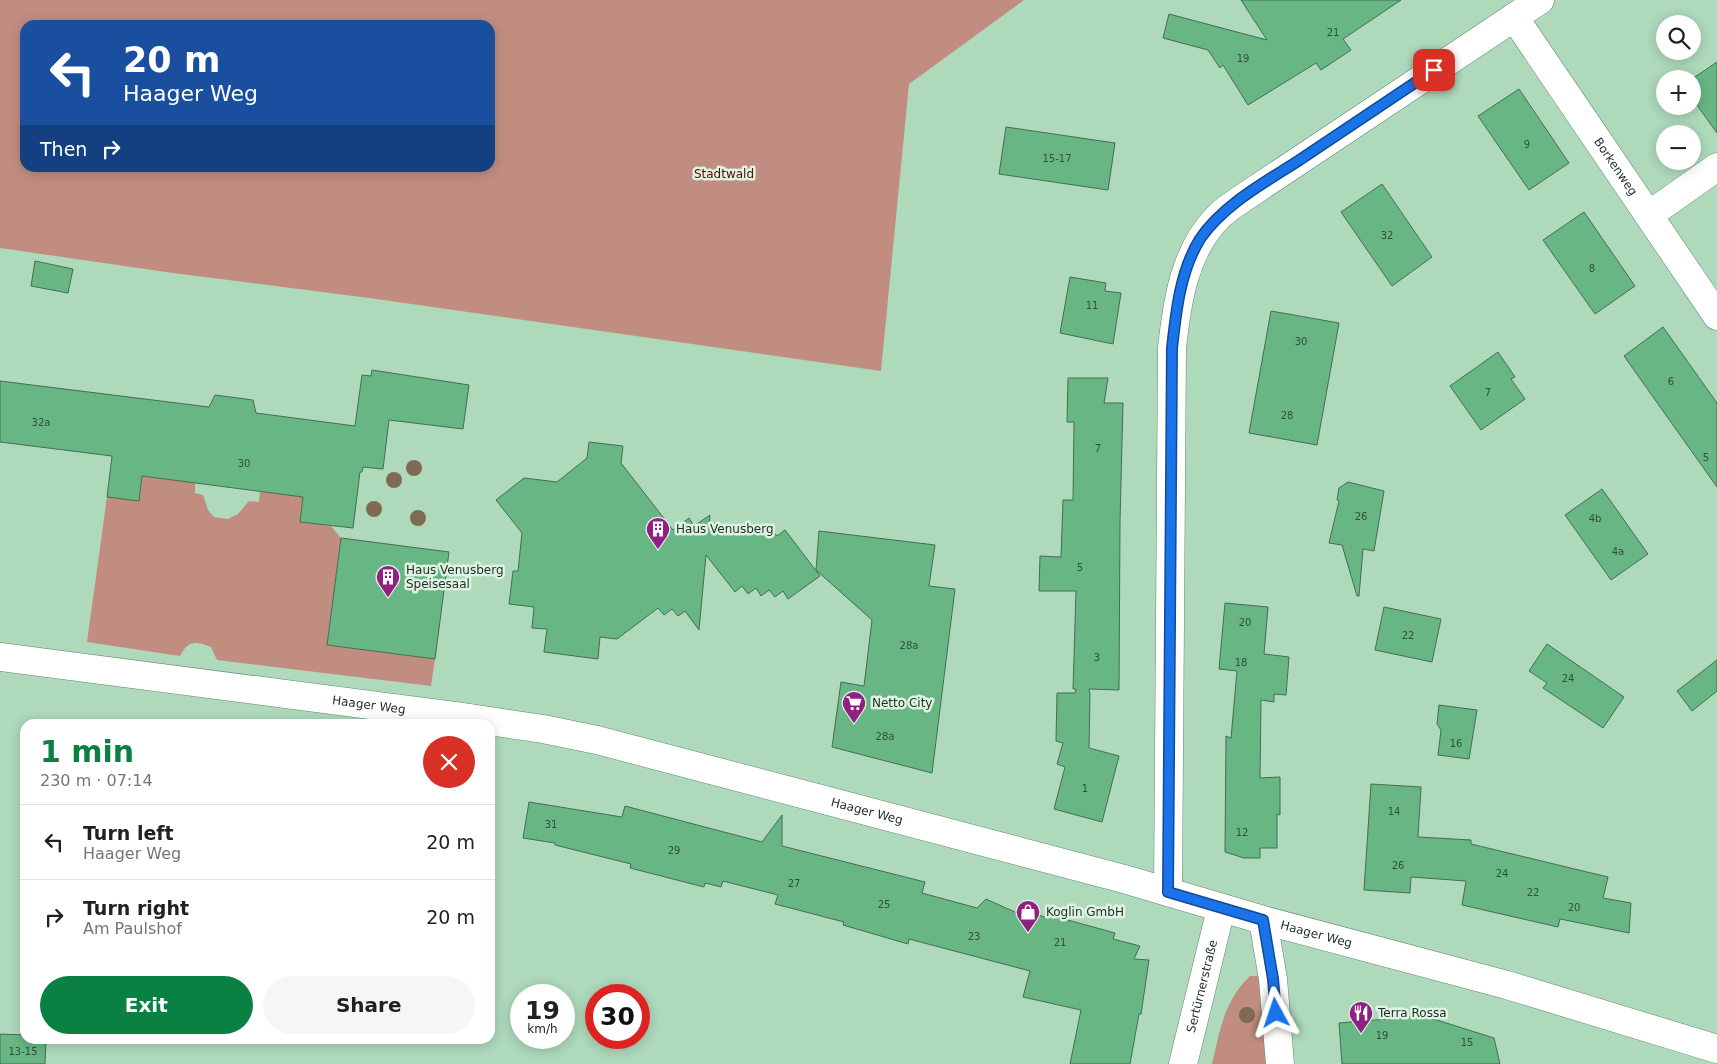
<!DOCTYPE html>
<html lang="en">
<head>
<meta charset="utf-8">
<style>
	body { margin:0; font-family:"DejaVu Sans",sans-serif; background:#f6f6f6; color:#202124; height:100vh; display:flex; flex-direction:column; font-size:19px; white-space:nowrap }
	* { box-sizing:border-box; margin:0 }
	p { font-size:16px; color:#757577 }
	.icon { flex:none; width:28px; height:28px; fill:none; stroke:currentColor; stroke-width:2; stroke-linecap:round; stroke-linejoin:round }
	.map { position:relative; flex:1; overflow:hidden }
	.panel { position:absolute; left:20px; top:719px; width:475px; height:325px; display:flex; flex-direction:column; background:#fff; border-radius:15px; box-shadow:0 2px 12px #0003 }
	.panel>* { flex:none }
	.guide { position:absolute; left:20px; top:20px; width:475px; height:152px; border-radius:15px; box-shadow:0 2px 12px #0003; background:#1a4fa0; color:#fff; overflow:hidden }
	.buttons { position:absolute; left:1656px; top:15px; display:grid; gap:10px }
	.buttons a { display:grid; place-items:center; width:45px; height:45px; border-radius:50%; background:#fff; box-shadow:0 2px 12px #0003; font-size:25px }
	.speed { position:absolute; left:510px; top:984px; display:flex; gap:10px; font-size:25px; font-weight:700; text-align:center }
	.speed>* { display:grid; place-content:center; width:65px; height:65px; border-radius:50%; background:#fff; box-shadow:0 2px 12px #0003; line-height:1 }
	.speed small { font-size:12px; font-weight:400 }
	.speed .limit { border:8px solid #d22; background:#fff; color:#111 }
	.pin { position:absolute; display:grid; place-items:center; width:42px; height:42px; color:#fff; margin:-21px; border-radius:10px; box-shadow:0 2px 8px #0006 }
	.me { position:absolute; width:55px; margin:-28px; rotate:355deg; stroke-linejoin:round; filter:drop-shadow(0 0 4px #0008) }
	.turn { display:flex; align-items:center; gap:18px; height:105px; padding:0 20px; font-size:22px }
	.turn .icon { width:65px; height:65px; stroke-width:2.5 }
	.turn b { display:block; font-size:35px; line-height:42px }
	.then { display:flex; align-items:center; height:48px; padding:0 20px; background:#0003; gap:10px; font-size:19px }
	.round { display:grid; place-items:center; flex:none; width:52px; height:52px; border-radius:26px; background:#f6f6f6 }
	.headline { display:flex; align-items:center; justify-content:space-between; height:85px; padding:0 20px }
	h1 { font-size:30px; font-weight:700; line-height:38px; color:#0b8043 }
	.button { display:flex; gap:10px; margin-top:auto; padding:10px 20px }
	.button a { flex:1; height:58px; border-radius:30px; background:#0b8043; color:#fff; font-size:20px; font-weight:700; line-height:58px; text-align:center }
	.button a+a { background:#f6f6f6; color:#202124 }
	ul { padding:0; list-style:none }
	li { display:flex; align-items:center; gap:15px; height:75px; padding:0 20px; border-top:1px solid #e0e0e0 }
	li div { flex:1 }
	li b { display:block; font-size:19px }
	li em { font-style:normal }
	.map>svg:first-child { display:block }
	.green { fill:#c18d81; fill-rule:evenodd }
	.building { fill:#68b683; stroke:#466d53 }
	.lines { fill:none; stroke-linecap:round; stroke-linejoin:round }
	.minor-casing { stroke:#61896e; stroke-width:29 }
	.minor { stroke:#fff; stroke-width:28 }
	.tree { fill:#7f6a54 }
	.route-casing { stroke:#114b97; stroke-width:12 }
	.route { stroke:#1a73e8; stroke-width:9 }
	.labels { text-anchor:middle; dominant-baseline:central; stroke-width:5; stroke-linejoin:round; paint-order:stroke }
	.number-label { font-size:10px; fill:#30503b }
	.street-label { font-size:12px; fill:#1e2e23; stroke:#def3e4 }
	.park-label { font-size:12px; fill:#590f00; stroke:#def3e4 }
	.poi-label { font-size:12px; fill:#1e2e23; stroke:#def3e4; text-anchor:start }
</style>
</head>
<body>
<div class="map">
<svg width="1717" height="1064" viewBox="0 0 1717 1064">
	<rect width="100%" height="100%" fill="#aed9bb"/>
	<!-- green -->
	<g class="green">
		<path d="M0 0H1024L909 84 881 371 369 298 173 273 0 248ZM25 25H490V168H25Z"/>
		<path d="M142 476 195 483V493L203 495 208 510 214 517 228 519 238 514 249 501 259 502 260 491 303 497 300 522 331 526 341 538 327 645 435 659 431 686 217 660 211 647C196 641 188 640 180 656L87 642 107 497 139 501Z"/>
		<path d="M1250 976H1259L1270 1064H1212C1220 1030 1224 1001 1250 976Z"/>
	</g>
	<!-- building -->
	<g class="building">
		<path d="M1241 0H1401L1343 39 1351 50 1321 70 1316 63 1248 105 1223 65 1220 68 1208 50 1163 38 1169 14 1267 40Z"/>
		<path d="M1717 62V133L1692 98V79Z"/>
		<path d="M1519 89 1569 163 1529 190 1478 116Z"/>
		<path d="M1006 127 1115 143 1108 190 999 174Z"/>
		<path d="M1382 184 1432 257 1392 286 1341 212Z"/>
		<path d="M1584 212 1635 286 1595 314 1543 240Z"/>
		<path d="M35 261 73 269 68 293 31 286Z"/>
		<path d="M1070 277 1106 283 1105 291 1121 293 1113 344 1060 333Z"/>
		<path d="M1271 311 1339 323 1317 445 1249 433Z"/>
		<path d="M1663 327 1717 403V487L1624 356Z"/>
		<path d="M1498 352 1515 377 1511 379 1525 399 1481 430 1450 386Z"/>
		<path d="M372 370 469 385 463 429 389 420 383 469 363 467 362 472H360L353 528 300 522 303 497 142 476 139 501 107 497 112 456 0 442V381L209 407 215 395 253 400 256 413 355 426 362 375 371 376Z"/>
		<path d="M1068 378H1108L1104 403H1123L1120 521 1119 690 1089 689 1090 694 1089 748 1119 756 1102 822 1054 809 1065 767 1057 764 1063 743 1056 741 1057 693H1075L1076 689H1073L1076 591H1039L1040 556 1061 557 1063 500H1073L1074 422H1067Z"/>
		<path d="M589 442 623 446 621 463 673 530 689 518 694 526 710 515 709 527 716 522 721 530 729 524 735 532 743 525 749 533 757 527 763 535 771 529 777 536 785 530 820 576 788 599 783 591 775 597 769 590 761 596 756 588 748 594 742 586 735 592 706 555 699 630 685 611 678 616 672 609 664 615 658 608 617 639 600 637 598 659 544 652 547 629 532 628 534 607 509 604 513 571H518L522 533 496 500 524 478 557 482 587 458Z"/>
		<path d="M1348 482 1384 491 1374 551 1363 549 1359 596H1357L1342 545 1329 543 1339 501 1337 500 1339 488Z"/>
		<path d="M1602 489 1648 554 1611 580 1565 515Z"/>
		<path d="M819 531 935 545 929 586 955 589 932 773 832 747 841 682 864 686 872 620 816 570Z"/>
		<path d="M341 538 449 552 435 659 327 645Z"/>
		<path d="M1225 603 1268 607 1264 654 1289 657 1286 695 1274 694V702L1261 700 1260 778 1280 777V815L1277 814V848H1260V858H1244L1225 852 1226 736 1231 738 1237 671 1219 669Z"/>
		<path d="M1384 607 1441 619 1432 662 1375 650Z"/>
		<path d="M1547 644 1624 697 1603 728 1543 688 1547 683 1529 671Z"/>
		<path d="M1717 660V691L1692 711 1677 691Z"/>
		<path d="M1439 705 1477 710 1469 759 1438 755 1441 730 1437 724Z"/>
		<path d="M1371 784 1421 787 1418 837 1471 840V844L1608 877 1603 898 1631 903 1629 933 1560 919 1558 927 1462 905 1466 881 1411 877 1410 893 1364 890Z"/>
		<path d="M529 802 622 817 625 806 762 842 782 815V846L925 882 922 893 977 908 986 899 1026 917 1027 912 1045 917 1046 914 1115 933 1113 939 1140 946 1134 959 1149 960 1141 1014H1139L1130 1064H1070L1081 1010 1023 997 1030 971 909 939 908 944 843 925 844 922 775 904 778 895 723 881 721 887 705 883 704 887 630 868 631 864 555 845V843L523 838Z"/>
		<path d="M1424 1016 1494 1038 1500 1064H1342L1339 1023Z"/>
		<path d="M0 1034 25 1035V1039H46L45 1064H0Z"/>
	</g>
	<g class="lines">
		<!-- minor casing -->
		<g class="minor-casing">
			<g id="minor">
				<path id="s1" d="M1514 17 1717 316"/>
				<path d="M1649 215 1717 167"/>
				<path id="s2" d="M0 657 462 717 543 729 597 740 1124 879 1263 920 1507 985 1717 1049"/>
				<path d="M1168 892 1172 348C1177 302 1184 251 1219 216 1225 210 1233 205 1240 200L1540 0"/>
				<path d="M1263 920 1273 979 1280 1064"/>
				<path id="s3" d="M1183 1064 1221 909"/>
			</g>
		</g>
		<!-- minor -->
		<use href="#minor" class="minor"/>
	</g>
	<!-- trees -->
	<g class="tree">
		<circle cx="414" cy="468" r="8"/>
		<circle cx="394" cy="480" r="8"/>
		<circle cx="374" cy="509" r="8"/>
		<circle cx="418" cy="518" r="8"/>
		<circle cx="1247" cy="1015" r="8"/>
	</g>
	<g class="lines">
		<!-- route casing -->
		<g class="route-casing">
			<path id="route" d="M1276 1013 1273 979 1263 920 1168 892 1172 348C1176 312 1180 271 1200 239 1223 205 1264 183 1298 161 1343 131 1388 101 1434 70"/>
		</g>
		<!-- route -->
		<use href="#route" class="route"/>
	</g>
	<!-- icons -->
	<defs>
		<g id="building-pin" transform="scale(1.25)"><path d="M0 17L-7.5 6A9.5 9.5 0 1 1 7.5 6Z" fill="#902081" stroke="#def3e4"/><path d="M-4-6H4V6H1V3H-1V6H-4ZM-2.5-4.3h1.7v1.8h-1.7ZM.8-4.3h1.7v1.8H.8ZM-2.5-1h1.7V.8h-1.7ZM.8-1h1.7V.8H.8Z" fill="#fff"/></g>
		<g id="supermarket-pin" transform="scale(1.25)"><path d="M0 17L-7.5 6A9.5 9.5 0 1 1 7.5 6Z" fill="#902081" stroke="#def3e4"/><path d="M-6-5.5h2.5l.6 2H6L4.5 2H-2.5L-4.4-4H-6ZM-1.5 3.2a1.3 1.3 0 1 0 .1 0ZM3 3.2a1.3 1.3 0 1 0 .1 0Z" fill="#fff"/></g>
		<g id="shop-pin" transform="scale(1.25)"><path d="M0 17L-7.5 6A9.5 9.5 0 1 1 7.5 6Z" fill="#902081" stroke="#def3e4"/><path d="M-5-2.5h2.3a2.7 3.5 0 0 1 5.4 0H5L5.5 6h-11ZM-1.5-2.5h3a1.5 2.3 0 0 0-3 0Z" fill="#fff"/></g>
		<g id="restaurant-pin" transform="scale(1.25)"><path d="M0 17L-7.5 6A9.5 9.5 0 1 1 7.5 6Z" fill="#902081" stroke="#def3e4"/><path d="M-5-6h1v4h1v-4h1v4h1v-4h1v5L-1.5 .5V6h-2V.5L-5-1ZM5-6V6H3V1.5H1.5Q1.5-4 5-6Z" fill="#fff"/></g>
	</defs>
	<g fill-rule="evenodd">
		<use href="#building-pin" x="658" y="529"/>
		<use href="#building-pin" x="388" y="577"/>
		<use href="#supermarket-pin" x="854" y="703"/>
		<use href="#shop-pin" x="1028" y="912"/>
		<use href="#restaurant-pin" x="1361" y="1013"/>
	</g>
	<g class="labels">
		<!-- number labels -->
		<g class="number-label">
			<text x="1333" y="32">21</text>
			<text x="1243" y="58">19</text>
			<text x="1527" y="144">9</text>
			<text x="1057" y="158">15-17</text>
			<text x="1387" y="235">32</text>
			<text x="1592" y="268">8</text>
			<text x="1092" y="305">11</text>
			<text x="1301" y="341">30</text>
			<text x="1671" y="381">6</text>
			<text x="1488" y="392">7</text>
			<text x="1287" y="415">28</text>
			<text x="41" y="422">32a</text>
			<text x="1098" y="448">7</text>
			<text x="1706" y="457">5</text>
			<text x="244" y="463">30</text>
			<text x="1361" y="516">26</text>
			<text x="1595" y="518">4b</text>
			<text x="1618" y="551">4a</text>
			<text x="1080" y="567">5</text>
			<text x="1245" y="622">20</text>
			<text x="1408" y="635">22</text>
			<text x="909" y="645">28a</text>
			<text x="1097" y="657">3</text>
			<text x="1241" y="662">18</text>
			<text x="1568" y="678">24</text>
			<text x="885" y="736">28a</text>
			<text x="1456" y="743">16</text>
			<text x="1085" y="788">1</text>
			<text x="1394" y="811">14</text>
			<text x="551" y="824">31</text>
			<text x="1242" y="832">12</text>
			<text x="674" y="850">29</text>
			<text x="1398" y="865">26</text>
			<text x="1502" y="873">24</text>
			<text x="794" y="883">27</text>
			<text x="1533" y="892">22</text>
			<text x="884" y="904">25</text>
			<text x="1574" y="907">20</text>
			<text x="974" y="936">23</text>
			<text x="1060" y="942">21</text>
			<text x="1382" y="1035">19</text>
			<text x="1467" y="1042">15</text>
			<text x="23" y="1051">13-15</text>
		</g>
		<!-- street labels -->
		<g class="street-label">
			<text stroke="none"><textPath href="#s1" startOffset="181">Borkenweg</textPath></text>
			<text stroke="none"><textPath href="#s2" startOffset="372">Haager Weg</textPath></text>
			<text stroke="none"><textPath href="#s2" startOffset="882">Haager Weg</textPath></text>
			<text stroke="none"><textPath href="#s2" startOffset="1348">Haager Weg</textPath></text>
			<text stroke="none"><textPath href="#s3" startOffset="80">Sertürnerstraße</textPath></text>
		</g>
		<!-- park labels -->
		<g class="park-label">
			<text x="724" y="174">Stadtwald</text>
		</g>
		<!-- poi labels -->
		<g class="poi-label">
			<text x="676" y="529">Haus Venusberg</text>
			<text x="406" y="570">Haus Venusberg<tspan x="406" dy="14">Speisesaal</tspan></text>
			<text x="872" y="703">Netto City</text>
			<text x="1046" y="912">Koglin GmbH</text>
			<text x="1378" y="1013">Terra Rossa</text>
		</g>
	</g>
</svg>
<div class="buttons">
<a><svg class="icon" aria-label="search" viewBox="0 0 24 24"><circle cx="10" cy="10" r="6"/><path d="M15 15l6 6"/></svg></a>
<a>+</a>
<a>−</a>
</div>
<div class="speed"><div>19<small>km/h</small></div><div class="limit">30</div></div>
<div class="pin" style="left:1434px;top:70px;background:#d93025"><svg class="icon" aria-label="arrive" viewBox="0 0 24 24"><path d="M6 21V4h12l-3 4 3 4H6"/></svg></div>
<svg class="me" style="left:1276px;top:1013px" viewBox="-20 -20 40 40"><path d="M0-17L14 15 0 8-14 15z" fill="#1a73e8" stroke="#fff" stroke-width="4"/></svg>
<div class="guide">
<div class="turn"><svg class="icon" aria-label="left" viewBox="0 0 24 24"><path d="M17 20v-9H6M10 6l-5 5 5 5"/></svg><div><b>20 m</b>Haager Weg</div></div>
<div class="then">Then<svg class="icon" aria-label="right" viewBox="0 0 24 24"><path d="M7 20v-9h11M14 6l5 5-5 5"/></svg></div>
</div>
<section class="panel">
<div class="headline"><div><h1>1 min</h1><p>230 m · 07:14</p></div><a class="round" style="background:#d93025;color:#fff"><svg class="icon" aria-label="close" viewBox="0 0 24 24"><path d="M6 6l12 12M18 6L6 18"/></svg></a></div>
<ul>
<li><svg class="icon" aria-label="left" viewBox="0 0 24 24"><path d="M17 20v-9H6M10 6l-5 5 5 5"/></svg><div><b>Turn left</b><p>Haager Weg</p></div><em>20 m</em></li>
<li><svg class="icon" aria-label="right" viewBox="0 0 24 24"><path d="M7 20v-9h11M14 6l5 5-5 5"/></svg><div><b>Turn right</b><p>Am Paulshof</p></div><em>20 m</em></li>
</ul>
<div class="button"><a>Exit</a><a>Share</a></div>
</section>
</div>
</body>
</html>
